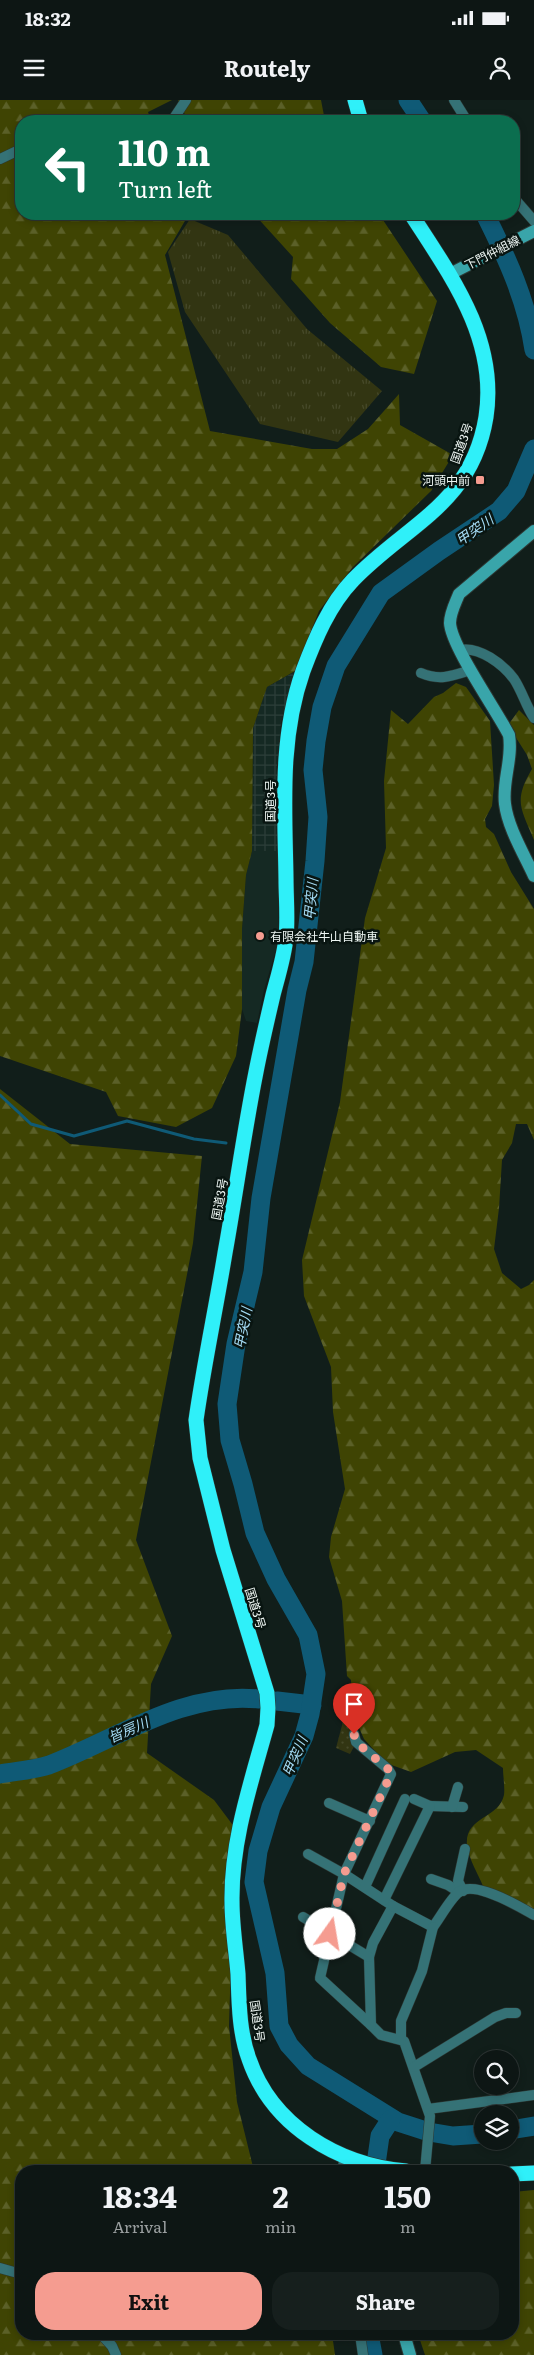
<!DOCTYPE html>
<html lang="en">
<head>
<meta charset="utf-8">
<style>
	body { margin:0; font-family:Literata,"Noto Sans JP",serif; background:#161f1d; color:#f1f3f6; height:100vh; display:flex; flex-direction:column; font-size:19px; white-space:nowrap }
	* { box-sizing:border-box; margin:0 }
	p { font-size:16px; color:#9a9fa0 }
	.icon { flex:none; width:28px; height:28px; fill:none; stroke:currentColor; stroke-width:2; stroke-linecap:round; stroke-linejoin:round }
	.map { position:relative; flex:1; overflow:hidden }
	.details { position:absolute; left:15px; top:2065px; width:504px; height:175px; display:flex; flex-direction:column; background:#0d1614; border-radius:20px; box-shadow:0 2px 8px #0003,0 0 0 1px #2d3534 }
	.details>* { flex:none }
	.hud { position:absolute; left:15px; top:15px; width:505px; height:105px; border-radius:20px; box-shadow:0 2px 8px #0003,0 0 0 1px #2d3534; background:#0b6e4f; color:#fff; overflow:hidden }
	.tools { position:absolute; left:474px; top:1950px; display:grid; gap:10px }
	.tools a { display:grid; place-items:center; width:45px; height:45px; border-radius:50%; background:#0d1614; box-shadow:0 2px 8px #0003,0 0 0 1px #2d3534; font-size:25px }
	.pin { position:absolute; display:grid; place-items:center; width:42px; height:42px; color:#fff; margin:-51px -21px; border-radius:50% 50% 50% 0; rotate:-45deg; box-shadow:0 0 5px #0007 }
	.pin .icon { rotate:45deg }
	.me { position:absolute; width:55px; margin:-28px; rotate:13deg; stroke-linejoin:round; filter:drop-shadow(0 0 4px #0008) }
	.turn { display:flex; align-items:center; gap:18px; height:105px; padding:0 20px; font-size:22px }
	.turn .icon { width:65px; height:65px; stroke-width:2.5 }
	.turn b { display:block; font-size:35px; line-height:42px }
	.eta { display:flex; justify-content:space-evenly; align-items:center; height:85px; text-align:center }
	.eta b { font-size:30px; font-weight:700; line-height:35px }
	.cta { display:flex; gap:10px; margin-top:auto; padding:10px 20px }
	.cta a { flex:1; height:58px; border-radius:20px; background:#f59c90; color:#111; font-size:20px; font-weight:700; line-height:58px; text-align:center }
	.cta a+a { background:#161f1d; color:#f1f3f6 }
	.status { display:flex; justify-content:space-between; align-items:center; height:35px; padding:0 25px; background:#0d1614; direction:ltr }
	.status svg { height:14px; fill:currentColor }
	header { display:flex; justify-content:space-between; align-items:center; height:65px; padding:0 20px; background:#0d1614; font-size:22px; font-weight:700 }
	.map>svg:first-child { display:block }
	.built { fill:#152923 }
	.industrial { fill:url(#industrial-grid) }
	.grass { fill:url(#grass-tufts) }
	.forest { fill:url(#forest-firs) }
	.park { fill:url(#park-dots) }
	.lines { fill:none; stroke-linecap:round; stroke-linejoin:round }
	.stream { stroke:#0f5a76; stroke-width:3 }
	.river { stroke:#0f5a76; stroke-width:19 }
	.street-casing { stroke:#2c3834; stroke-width:11 }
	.secondary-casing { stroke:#2c3834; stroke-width:14 }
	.highway-casing { stroke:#2c3834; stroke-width:16 }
	.street { stroke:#357276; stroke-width:10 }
	.secondary { stroke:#39a5aa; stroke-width:12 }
	.highway { stroke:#2ff0f9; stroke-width:15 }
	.route { stroke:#f59c90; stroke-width:9; stroke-dasharray:0 16.2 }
	.poi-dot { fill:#f59c90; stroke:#091511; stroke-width:2 }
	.labels { text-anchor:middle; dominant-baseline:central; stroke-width:5; stroke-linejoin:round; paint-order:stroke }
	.street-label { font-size:12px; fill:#eff7f4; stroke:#091511 }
	.poi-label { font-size:12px; fill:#eff7f4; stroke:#091511; text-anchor:end }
	.water-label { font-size:14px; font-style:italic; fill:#a4dbf5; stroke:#091511 }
</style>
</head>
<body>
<div class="status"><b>18:32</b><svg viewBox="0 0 49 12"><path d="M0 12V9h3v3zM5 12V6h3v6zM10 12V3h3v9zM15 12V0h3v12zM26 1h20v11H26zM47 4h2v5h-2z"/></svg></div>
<header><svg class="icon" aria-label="menu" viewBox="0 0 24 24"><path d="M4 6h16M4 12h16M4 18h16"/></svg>Routely<svg class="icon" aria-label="person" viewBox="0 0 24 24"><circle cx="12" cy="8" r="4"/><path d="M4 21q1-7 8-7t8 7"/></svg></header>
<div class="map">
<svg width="534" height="2255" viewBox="0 0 534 2255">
	<defs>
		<pattern id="industrial-grid" width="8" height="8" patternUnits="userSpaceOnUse" patternTransform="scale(1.25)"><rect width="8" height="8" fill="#152923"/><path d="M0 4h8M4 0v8" fill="none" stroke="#2c3e39"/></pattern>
		<pattern id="grass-tufts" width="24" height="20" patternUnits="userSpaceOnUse" patternTransform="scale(1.25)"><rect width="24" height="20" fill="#323512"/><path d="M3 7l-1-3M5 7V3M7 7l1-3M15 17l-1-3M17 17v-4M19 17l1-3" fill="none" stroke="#464929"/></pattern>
		<pattern id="forest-firs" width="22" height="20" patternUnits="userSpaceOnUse" patternTransform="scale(1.25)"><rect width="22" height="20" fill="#3f4403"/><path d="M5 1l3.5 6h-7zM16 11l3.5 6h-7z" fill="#5b6028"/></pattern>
		<pattern id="park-dots" width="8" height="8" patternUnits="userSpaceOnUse" patternTransform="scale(1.25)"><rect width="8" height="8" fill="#323512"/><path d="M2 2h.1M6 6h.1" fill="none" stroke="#464929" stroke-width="1.8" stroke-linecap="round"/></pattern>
	</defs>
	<rect width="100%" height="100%" fill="#111e1a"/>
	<!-- built -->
	<path class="built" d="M252 751H278V843L264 890 257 923 246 921 242 909V829L246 775Z"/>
	<!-- industrial -->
	<path class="industrial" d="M294 572 281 623 277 665 278 751H252L253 628 267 587Z"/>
	<!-- grass -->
	<path class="grass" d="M190 119 228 135 307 229 382 291 338 342 260 324 185 212 168 152Z"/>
	<!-- forest -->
	<g class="forest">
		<path d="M0 0H172L148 12 151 21H21V114H189L165 155 210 331 312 349H337L368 329 399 294 400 325 453 355 431 391 352 468 319 511 295 571 267 587 253 628 252 751 246 775 242 829V909L236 956 212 1008 176 1027 118 1016 106 992 0 956Z"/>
		<path d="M178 0H321L325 21H188Z"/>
		<path d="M254 114H379L437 201 414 274 381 267 330 223 291 179 293 157Z"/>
		<path d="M456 583 466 587 490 621 494 685 492 706 485 719 486 727 494 734 511 772 534 809V1040L527 1024H516L512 1043 502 1060 499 1108 494 1149 502 1173 521 1189 529 1185 534 1180V1811L483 1786C478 1774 469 1759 467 1746 464 1716 499 1719 504 1695 505 1687 503 1676 503 1668L476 1650 455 1652 411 1672 386 1663 364 1639 353 1614 351 1580 347 1576 342 1501 329 1457 331 1437 345 1389 333 1312 331 1267 304 1196 302 1160 340 1002 365 818 386 748 384 681 391 610 408 624 434 597 443 593Z"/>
		<path d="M519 610 534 625V740C521 708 513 701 532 669L527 655 508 625Z"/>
		<path d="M0 989 70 1044 202 1056 193 1143 136 1440 172 1536 151 1584 147 1653 214 1700 235 1728 229 1926 237 2002 254 2071H21V2234H332L335 2255H0Z"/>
		<path d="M534 2090V2255H425L418 2234H512L513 2092Z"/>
	</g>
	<!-- park -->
	<path class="park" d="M345 1614 358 1639 350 1654 336 1648Z"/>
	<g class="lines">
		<!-- stream -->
		<path class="stream" d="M0 995 31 1024 74 1036 127 1021 194 1039 226 1043"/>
		<!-- river -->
		<g class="river">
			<path d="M408 0 422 21"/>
			<path d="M485 114C507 158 527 201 534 250"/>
			<path d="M277 1601 312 1605"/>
			<path d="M0 1674C16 1671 34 1670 49 1665 117 1639 183 1591 259 1599"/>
			<path d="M510 2030 534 2026"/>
			<path d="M482 2034 453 2036 429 2032 398 2022 308 1966 289 1945 279 1926 275 1873 254 1782 258 1751 271 1707 304 1636 310 1614 316 1574 308 1535 276 1479 255 1433 243 1384 230 1340 227 1304 236 1244 253 1172 261 1098 297 890 304 862 315 761 318 717 313 670 316 641 322 607 336 566 381 493 439 451 499 411 516 391 534 349"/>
			<path d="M375 2071 380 2036 391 2019"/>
			<path d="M369 2234 373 2255"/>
		</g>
		<!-- street casing -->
		<g class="street-casing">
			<g id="street">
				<path d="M454 0 467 21"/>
				<path d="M172 21 186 0"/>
				<path d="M0 59 21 49"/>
				<path d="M514 98 534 121"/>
				<path d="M460 550C479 546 503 564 514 579 522 591 526 606 534 618"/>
				<path d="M421 573C440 581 452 576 471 570"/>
				<path d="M354 1634 356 1642 388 1669 391 1674 344 1774 393 1806 373 1843 369 1857 371 1925 381 1935 404 1941 430 2016 425 2071"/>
				<path d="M329 1703 370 1721"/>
				<path d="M430 1706 463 1707"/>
				<path d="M452 1707 458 1687"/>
				<path d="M308 1754 344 1774 320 1878 371 1925"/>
				<path d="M431 1779 448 1785 459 1792"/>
				<path d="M365 1787 405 1699"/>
				<path d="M463 1791 458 1781 465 1749"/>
				<path d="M384 1800 430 1706 414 1699"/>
				<path d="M393 1806 433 1827C440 1818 450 1799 459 1792 475 1780 518 1806 534 1815"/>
				<path d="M303 1817 369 1857"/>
				<path d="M401 1940V1921L422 1871 433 1827"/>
				<path d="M414 1967 495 1917 506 1913H516"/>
				<path d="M428 2009 534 1995"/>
				<path d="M342 2071 345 2057"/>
				<path d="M0 2168 21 2174"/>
				<path d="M101 2234 112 2246 116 2255"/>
				<path d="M360 2234 363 2255"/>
			</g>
		</g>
		<!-- secondary casing -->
		<g class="secondary-casing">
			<g id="secondary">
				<path d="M450 174 534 131"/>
				<path d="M534 431 459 494C455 504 450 513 450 523 451 546 497 611 509 635 513 659 502 681 505 704 508 728 524 754 534 776"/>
				<path d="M404 2234 410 2255"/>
			</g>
		</g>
		<!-- highway casing -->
		<g class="highway-casing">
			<g id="highway">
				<path d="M355 0 361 21"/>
				<path d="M406 2071C338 2065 272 2026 249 1959 239 1932 239 1902 238 1874 236 1850 232 1826 232 1802 231 1741 251 1683 267 1625L268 1608 267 1593 223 1450 200 1358 196 1320C204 1264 216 1208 225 1153 236 1092 244 1032 256 972 261 946 267 921 273 895 278 876 284 857 286 838 288 818 286 798 286 779 285 709 279 639 303 571 315 539 329 505 353 480 407 424 472 404 486 317 498 239 451 176 411 114"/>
				<path d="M512 2074 534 2073"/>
			</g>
		</g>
		<!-- street -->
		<use href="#street" class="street"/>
		<!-- secondary -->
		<use href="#secondary" class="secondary"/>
		<!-- highway -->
		<use href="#highway" class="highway"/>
	</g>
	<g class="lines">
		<!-- route -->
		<path class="route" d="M330 1834 344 1774 391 1674 388 1669 356 1642 354 1634"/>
	</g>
	<!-- markers -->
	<g class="poi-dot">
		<rect x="475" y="375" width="10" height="10" rx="2.5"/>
		<circle cx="260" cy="836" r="5"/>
	</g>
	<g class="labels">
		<!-- street labels -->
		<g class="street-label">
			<text transform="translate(492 152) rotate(-27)">下門仲組線</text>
			<text transform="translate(461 343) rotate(-70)">国道3号</text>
			<text transform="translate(270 701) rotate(-90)">国道3号</text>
			<text transform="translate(219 1099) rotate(-80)">国道3号</text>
			<text transform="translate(256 1508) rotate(73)">国道3号</text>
			<text transform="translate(258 1921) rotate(82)">国道3号</text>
		</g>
		<!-- poi labels -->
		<g class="poi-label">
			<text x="470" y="380">河頭中前</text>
			<text x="270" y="836" text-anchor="start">有限会社牛山自動車</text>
		</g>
		<!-- water labels -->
		<g class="water-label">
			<text transform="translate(474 429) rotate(-35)">甲突川</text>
			<text transform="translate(310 799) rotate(-85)">甲突川</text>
			<text transform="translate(242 1228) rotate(-79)">甲突川</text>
			<text transform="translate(128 1629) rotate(-24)">皆房川</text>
			<text transform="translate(294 1656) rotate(-67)">甲突川</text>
		</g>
	</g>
</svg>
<div class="tools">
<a><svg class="icon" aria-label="search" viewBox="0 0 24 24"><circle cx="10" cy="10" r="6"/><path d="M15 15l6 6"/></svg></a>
<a><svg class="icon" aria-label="layers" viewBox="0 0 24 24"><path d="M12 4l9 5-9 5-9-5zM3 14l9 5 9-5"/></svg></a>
</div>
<div class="pin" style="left:354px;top:1634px;background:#d93025"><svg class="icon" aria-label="arrive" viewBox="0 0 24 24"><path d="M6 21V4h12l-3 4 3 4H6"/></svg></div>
<svg class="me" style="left:330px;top:1834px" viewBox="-20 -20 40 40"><circle r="19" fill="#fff"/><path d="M0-13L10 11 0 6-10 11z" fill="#f59c90"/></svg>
<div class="hud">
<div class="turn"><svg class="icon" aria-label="left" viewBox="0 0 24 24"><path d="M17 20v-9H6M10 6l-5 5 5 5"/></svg><div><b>110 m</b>Turn left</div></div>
</div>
<section class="details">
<div class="eta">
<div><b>18:34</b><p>Arrival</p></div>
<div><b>2</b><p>min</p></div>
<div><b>150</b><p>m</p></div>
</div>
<div class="cta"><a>Exit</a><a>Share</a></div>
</section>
</div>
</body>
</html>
